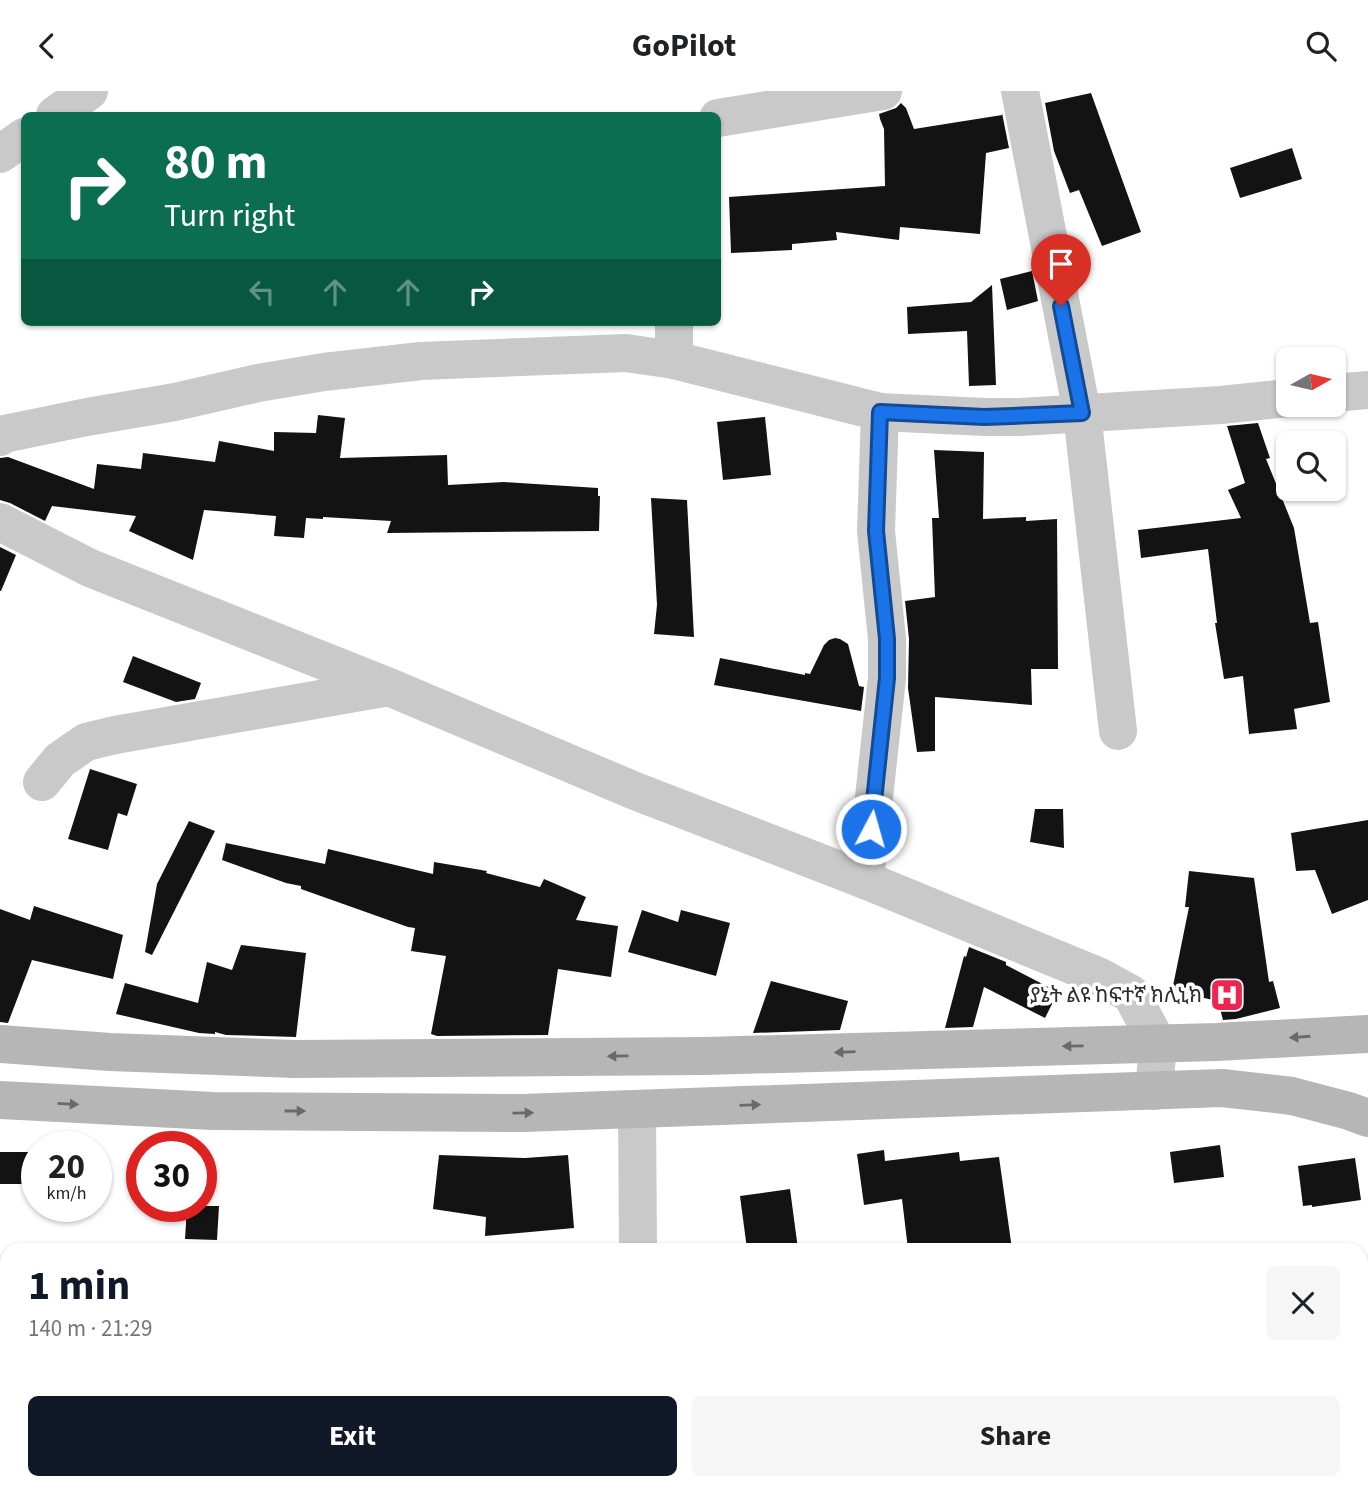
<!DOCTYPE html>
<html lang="en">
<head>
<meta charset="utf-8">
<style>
	body { margin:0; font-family:"Source Sans 3","Noto Sans Ethiopic",sans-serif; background:#f6f6f6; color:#202124; height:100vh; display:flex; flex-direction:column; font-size:26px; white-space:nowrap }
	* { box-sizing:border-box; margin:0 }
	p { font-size:23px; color:#757577 }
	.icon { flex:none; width:38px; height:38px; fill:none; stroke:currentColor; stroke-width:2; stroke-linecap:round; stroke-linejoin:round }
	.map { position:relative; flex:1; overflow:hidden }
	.panel { position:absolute; left:0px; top:1152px; width:1368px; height:247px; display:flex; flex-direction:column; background:#fff; border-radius:21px 21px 0 0; box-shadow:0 2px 5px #0004 }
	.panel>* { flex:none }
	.hud { position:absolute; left:21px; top:21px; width:700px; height:214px; border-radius:10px; box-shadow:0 2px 5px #0004; background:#0b6e4f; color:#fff; overflow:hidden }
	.needle { width:46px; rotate:82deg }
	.controls { position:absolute; left:1276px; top:256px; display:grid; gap:14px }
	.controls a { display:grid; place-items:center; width:70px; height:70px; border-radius:10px; background:#fff; box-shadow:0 2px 5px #0004; font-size:35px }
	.speed { position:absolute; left:21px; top:1040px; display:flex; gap:14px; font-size:35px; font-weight:700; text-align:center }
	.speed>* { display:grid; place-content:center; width:91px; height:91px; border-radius:50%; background:#fff; box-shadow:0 2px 5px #0004; line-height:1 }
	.speed small { font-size:18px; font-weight:400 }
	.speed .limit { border:10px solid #d22; background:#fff; color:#111 }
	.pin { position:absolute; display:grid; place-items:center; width:60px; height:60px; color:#fff; margin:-72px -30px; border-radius:50% 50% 50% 0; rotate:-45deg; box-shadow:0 0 7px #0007 }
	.pin .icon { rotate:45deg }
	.me { position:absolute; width:77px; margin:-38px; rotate:6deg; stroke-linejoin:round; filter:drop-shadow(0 0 5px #0008) }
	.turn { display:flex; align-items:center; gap:24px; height:147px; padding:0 28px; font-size:32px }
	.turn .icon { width:91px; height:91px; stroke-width:2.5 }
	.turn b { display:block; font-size:49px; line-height:60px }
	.lanes { display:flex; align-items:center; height:66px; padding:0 28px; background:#0003; justify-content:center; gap:35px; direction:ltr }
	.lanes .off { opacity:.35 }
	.round { display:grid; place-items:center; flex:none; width:74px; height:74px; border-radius:10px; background:#f6f6f6 }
	.headline { display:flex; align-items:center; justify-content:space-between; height:119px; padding:0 28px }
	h1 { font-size:42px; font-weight:700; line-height:52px; color:#111827 }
	.button { display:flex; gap:14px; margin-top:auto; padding:14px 28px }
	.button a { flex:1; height:80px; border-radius:10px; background:#111827; color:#fff; font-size:28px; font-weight:700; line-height:80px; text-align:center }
	.button a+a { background:#f6f6f6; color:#202124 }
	header { display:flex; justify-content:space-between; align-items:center; height:91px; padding:0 28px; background:#fff; font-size:32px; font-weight:700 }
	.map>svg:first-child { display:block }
	.building { fill:#131313 }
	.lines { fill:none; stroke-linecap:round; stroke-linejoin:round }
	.street { stroke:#c9c9c9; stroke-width:38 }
	.secondary { stroke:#b6b6b6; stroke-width:38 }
	.oneway { fill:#6a6a6a }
	.route-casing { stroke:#114b97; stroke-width:18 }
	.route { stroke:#1a73e8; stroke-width:12 }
	.labels { text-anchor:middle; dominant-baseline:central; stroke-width:7; stroke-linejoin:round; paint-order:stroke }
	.poi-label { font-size:21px; fill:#2c2c2c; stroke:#fff; text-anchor:end }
</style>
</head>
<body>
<header><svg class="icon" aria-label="back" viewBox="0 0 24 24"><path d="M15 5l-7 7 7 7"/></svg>GoPilot<svg class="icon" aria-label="search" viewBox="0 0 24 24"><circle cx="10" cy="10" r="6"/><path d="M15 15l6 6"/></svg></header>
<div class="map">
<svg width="1368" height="1398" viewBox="0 0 1368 1398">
	<rect width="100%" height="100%" fill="#fff"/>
	<!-- building -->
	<g class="building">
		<path d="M1091 2 1141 141 1102 155 1079 99 1070 102 1054 60 1045 12Z"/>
		<path d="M901 12 906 17 914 38 1002 24V22L1009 57 986 62 980 143 900 136 899 149 836 141 837 149 792 153V159L731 162 729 106 885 95 884 38 880 28 879 23 896 17Z"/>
		<path d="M1292 57 1302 88 1240 107 1230 77Z"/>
		<path d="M1032 180 1038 210 1007 219 1000 188Z"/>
		<path d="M992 194 996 294 969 295 967 240 908 243 907 216 971 211Z"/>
		<path d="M318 324 345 327 340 367 447 364 448 394 504 391 598 397V405H600L599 440 387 442 391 430 323 426V428L306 427 304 447 274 445 276 425 204 419 193 469 129 440 136 425 52 415 45 430 10 412 0 409V367L8 366 94 398 97 373 141 378 143 362 215 371 219 350 274 360V341L316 342Z"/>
		<path d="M765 326 771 384 723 389 717 331Z"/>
		<path d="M1258 332 1270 367 1266 368 1294 437 1310 532 1318 531 1330 611 1294 618 1297 638 1249 643 1243 585 1224 588 1215 532H1217L1208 458 1141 467 1138 439 1241 427 1228 399 1245 392 1227 335Z"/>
		<path d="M934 359 984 361 983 428 1026 426V430L1057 428 1058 578H1031L1032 614 935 606V660L917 661 908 597 909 548 905 510 935 506 932 427H939Z"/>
		<path d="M651 407 687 409 694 546 654 543 657 514Z"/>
		<path d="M0 456 16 464 1 500H0Z"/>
		<path d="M835 547 840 548 848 553 859 595 864 596 861 620 714 594 720 567 805 584V582L810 583 824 554 829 549Z"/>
		<path d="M133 565 201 592 195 608 176 611 123 591Z"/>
		<path d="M90 678 137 693 127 725 118 722 108 759 68 748Z"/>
		<path d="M1035 718H1063L1064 757 1030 751Z"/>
		<path d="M1368 729V809L1332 823 1315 779 1296 780 1291 742Z"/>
		<path d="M189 730 215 740 152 864 145 861 157 793Z"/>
		<path d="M226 752 325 773 328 758 433 783 434 771 487 780 486 782 540 796 544 788 586 806 576 829 618 835 611 886 558 878 548 944 437 945 431 943 446 865 411 860 415 837 408 836 301 798V795L286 792 222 769Z"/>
		<path d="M1189 780 1254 787 1269 891 1273 890 1280 917 1236 928 1223 929 1218 910 1172 900 1189 816H1185Z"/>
		<path d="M34 815 123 844 113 888 32 869 8 932 0 931V818L30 829Z"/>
		<path d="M642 819 678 831 681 819 730 832 716 885 628 861Z"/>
		<path d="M241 854 306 862 296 946 226 944 215 941V943L199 942 116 923 125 892 198 912 207 871 232 879Z"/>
		<path d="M969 856 1006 871V874L1058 901 1045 927 984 896 973 936 945 937 964 865 966 866Z"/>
		<path d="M771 890 848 910 840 939 753 942Z"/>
		<path d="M1220 1054 1224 1086 1174 1092 1170 1061Z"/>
		<path d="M884 1059 885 1070 959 1061 960 1070 999 1066 1012 1158H908L902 1108 864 1114 857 1063Z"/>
		<rect x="0" y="1061" width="37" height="32"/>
		<path d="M439 1064 525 1067 568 1064 574 1137 485 1145 486 1126 433 1118Z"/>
		<path d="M1355 1067 1361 1109 1312 1116V1114L1303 1115 1298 1075Z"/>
		<path d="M790 1098 798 1158H747L740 1105Z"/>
		<path d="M187 1115H219L217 1149 185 1148Z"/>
	</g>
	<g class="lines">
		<!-- street -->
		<g class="street">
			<path d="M1020 0 1082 322 1118 640"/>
			<path d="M55 24 89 0"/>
			<path d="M718 27 883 0"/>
			<path d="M0 63 24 46"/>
			<path d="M674 231V269"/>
			<path d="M1334 302 1368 299"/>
			<path d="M0 346 4 343 87 326 175 311 258 292 324 281 421 270 626 262 674 269 880 321 985 326H1020L1221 314 1288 307"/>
			<path d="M0 431 90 477 389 596 635 700 865 789 1098 885 1131 903 1158 953 1154 1000"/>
			<path d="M42 691 60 669 86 651 115 644 389 596"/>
			<path d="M865 789 887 587V548L876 440 880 321"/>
			<path d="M637 1018 638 1158"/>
			<path d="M0 1281 7 1282"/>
			<path d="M1362 1318H1368"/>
			<path d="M1242 1391 1243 1398"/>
			<path d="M374 1398V1391"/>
		</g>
		<!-- secondary -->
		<g class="secondary">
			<path d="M0 953 110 961 294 968 704 965 1216 951 1368 943"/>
			<path d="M0 1009 213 1020 523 1022 1222 997 1292 1005 1349 1020 1368 1027"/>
		</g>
	</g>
	<!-- one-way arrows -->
	<defs><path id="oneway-solid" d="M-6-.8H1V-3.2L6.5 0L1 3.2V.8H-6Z" transform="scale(1.75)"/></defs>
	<g class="oneway">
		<use href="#oneway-solid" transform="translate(1300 946) rotate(176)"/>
		<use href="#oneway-solid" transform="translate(1073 955) rotate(179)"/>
		<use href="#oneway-solid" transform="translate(845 961) rotate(178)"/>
		<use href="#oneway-solid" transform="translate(618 965) rotate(179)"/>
		<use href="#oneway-solid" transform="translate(68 1013) rotate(3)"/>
		<use href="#oneway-solid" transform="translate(750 1014) rotate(-2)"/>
		<use href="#oneway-solid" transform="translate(295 1020)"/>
		<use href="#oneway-solid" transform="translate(523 1022) rotate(-1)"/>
	</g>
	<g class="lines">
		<!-- route casing -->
		<g class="route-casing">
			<path id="route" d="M871 738 887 587V548L876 440 880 321 985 326 1082 322 1061 215"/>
		</g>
		<!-- route -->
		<use href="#route" class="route"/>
	</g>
	<!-- icons -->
	<defs>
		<g id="hospital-square" transform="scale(1.75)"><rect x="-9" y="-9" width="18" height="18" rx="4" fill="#eb2751" stroke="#fff"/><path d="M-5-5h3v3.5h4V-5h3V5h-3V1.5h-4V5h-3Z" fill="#fff"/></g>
	</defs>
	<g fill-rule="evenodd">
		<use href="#hospital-square" x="1227" y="904"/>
	</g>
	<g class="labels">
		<!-- poi labels -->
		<g class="poi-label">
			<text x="1202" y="904">ያኔት ልዩ ከፍተኛ ክሊኒክ</text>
		</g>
	</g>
</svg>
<div class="controls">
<a><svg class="needle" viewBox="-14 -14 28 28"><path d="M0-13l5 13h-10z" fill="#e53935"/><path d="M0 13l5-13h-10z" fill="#757577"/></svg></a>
<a><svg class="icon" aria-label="search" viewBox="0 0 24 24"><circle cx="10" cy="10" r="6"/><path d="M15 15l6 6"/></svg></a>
</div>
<div class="speed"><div>20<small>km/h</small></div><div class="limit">30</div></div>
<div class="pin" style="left:1061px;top:215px;background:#d93025"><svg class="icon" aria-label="arrive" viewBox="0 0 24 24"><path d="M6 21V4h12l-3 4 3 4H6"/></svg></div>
<svg class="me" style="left:871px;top:738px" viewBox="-20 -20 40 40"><circle r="17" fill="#1a73e8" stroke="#fff" stroke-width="3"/><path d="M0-11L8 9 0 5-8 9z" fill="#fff"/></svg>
<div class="hud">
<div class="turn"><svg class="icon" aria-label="right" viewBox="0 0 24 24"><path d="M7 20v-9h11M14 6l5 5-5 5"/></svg><div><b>80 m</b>Turn right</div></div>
<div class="lanes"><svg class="icon off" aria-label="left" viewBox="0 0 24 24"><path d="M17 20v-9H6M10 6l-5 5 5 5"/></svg><svg class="icon off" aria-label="ahead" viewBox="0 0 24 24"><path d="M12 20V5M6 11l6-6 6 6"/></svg><svg class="icon off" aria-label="ahead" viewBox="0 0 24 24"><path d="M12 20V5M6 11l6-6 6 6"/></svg><svg class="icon" aria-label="right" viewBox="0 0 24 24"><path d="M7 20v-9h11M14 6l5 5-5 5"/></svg></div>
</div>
<section class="panel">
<div class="headline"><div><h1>1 min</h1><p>140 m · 21:29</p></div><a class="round"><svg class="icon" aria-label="close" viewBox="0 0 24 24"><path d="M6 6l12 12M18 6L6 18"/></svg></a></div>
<div class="button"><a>Exit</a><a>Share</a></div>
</section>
</div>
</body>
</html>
